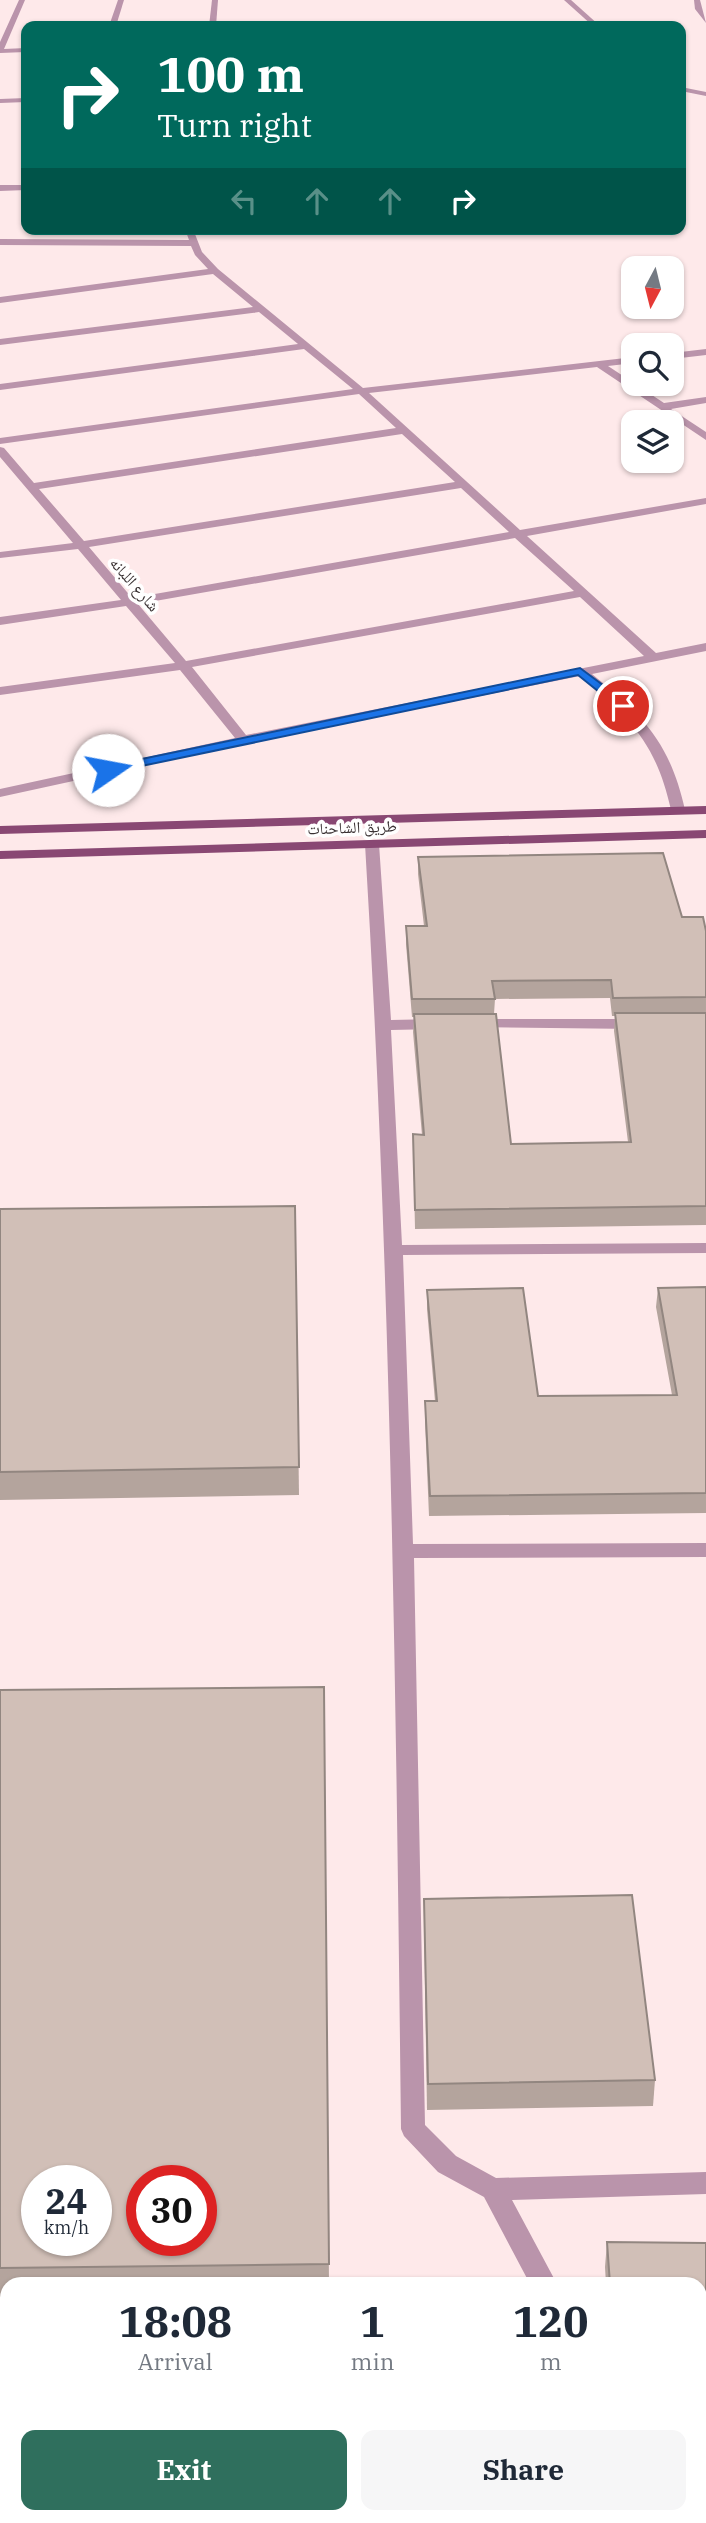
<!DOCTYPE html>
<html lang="en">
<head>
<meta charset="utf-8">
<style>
	body { margin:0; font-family:"IBM Plex Serif","Noto Naskh Arabic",serif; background:#f6f6f7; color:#1f2937; height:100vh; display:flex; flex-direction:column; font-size:26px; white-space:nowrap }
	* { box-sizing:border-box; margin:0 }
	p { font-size:23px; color:#747a83 }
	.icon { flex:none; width:38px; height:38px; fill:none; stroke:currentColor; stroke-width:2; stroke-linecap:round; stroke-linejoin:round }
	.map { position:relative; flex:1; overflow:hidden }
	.sheet { position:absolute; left:0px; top:2277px; width:707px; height:247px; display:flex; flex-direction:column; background:#fff; border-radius:21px 21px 0 0; box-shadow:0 2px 5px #0004 }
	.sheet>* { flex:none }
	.guide { position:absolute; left:21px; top:21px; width:665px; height:214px; border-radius:14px; box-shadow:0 2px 5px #0004; background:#00695c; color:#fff; overflow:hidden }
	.needle { width:46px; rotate:187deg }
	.fabs { position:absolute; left:621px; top:256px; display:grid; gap:14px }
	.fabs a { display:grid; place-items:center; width:63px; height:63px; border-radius:14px; background:#fff; box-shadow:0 2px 5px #0004; font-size:35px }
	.speed { position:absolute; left:21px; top:2165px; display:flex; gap:14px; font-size:35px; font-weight:700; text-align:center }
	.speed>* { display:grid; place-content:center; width:91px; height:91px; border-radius:50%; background:#fff; box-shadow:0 2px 5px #0004; line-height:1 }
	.speed small { font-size:18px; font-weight:400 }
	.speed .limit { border:10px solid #d22; background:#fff; color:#111 }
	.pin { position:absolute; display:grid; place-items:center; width:60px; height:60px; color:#fff; margin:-30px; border:4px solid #fff; border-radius:50%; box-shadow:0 2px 7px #0007 }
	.me { position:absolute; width:77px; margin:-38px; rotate:78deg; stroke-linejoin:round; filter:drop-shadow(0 0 5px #0008) }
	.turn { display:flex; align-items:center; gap:24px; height:147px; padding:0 21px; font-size:32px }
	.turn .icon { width:91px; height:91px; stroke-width:2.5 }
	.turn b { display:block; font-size:49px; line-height:60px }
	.lanes { display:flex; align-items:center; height:66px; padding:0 21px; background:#0003; justify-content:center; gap:35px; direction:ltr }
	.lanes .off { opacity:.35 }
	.eta { display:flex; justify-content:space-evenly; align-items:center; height:119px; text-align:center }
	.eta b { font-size:42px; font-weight:800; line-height:49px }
	.action { display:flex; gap:14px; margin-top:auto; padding:14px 21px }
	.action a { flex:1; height:80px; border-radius:14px; background:#2f6f5d; color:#fff; font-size:28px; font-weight:800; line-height:80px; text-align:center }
	.action a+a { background:#f6f6f7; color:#1f2937 }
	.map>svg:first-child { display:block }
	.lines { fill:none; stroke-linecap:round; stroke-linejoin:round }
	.minor { fill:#ba94ab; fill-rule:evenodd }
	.major { fill:#894873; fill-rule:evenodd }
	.wall { fill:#b4a49d; fill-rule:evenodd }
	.building { fill:#d1bfb7; stroke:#928680; stroke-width:2; fill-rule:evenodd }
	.route { fill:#1a73e8; stroke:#114b97; stroke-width:2 }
	.labels { text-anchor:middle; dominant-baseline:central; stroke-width:7; stroke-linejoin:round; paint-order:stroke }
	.far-street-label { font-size:16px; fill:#393132; stroke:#fff }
</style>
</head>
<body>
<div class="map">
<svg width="706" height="2523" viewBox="0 0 706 2523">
	<rect width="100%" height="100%" fill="#fee9ea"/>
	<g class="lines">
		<!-- minor -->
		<g class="minor">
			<path d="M19 0H25L4 49 26 48V52L0 53V42Z"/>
			<path d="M118 0H124L116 26H109Z"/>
			<path d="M212 0H218L216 26H209Z"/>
			<path d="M564 0H571L600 26H593Z"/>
			<path d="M694 0H700L706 23 695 9Z"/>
			<path d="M681 87 706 92V96L681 91Z"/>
			<path d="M26 98V102L0 103V99Z"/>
			<path d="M0 185H26V190L0 191Z"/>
			<path d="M185 229H193L202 252 218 269 363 388 634 357V363L608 366 664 403 706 397V403L671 409 706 432V440L597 367 369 393 520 530 706 498V504L527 536 656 653 706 643V651L592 674C644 716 670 743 685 810L683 813H673L671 810C656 743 631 719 580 676L243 744 0 797V789L235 738 180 670 0 695V687L175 663 126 606 0 625V617L121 600 78 549 0 558V552L73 543 0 457V447L4 448 34 483 396 428 359 394 0 444V438L353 389 304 349 0 390V384L298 344 259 312 0 345V339L253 307 213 274 0 303V297L208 269 195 255 191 246 0 245V239L189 240ZM402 434 455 482 84 541 39 489ZM461 488 509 532 132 598 89 547ZM515 538 574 591 186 661 138 604ZM580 597 644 656 246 735 192 667Z"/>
			<path d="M706 349V355L672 359V353Z"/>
			<path d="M372 840 379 844 391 1020 437 1019 445 1024 437 1029 391 1030 402 1245 706 1243V1253L403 1255 413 1544 706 1543V1557L414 1558 425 2125 456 2156 496 2178 706 2172V2194L512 2200 557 2284H530L484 2197 438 2172 404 2136 401 2129C396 1700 391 1272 365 844Z"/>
			<path d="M475 1019H636L644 1024 636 1029 470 1027 467 1024 470 1021Z"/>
			<rect x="548" y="2516" width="28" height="7"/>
		</g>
		<!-- major -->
		<g class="major">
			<path d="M706 806V814L0 834V826Z"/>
			<path d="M706 830V838L0 859V851Z"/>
		</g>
	</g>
	<!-- wall -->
	<g class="wall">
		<path d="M418 857 682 917 706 931V1225L415 1229 413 1134 422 1135 413 1032 414 1017H412L406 944V926H424L418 874ZM610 998 612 1016H615L614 1031 628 1142 511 1144 494 1014 495 999Z"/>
		<path d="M295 1206 299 1495 0 1500V1209Z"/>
		<path d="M706 1287V1513L429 1516 425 1421V1401H435L427 1309V1290L538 1396 672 1395 656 1307 658 1288Z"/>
		<path d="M324 1687 329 2284H7V2297H0V1690Z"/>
		<path d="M424 1899 655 2080 653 2106 427 2110 424 1925Z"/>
		<path d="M607 2242 706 2243V2523H630L629 2516H700V2284H606L605 2267Z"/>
	</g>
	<!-- building -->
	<g class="building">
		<path d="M663 853 682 917H703L706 931V997L613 998 611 980 492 981 495 999H412L406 926H427L418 857Z"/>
		<path d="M615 1013H706V1206L415 1210 413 1134 424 1135 414 1014H496L511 1144 631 1142Z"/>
		<path d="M295 1206 299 1467 0 1472V1209Z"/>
		<path d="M706 1287V1493L430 1496 425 1401H437L427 1290 523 1288 538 1396 677 1395 658 1288Z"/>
		<path d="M324 1687 329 2264 0 2268V1690ZM37 2180H96V2240H37ZM142 2180H201V2240H142Z"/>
		<path d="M632 1895 655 2080 428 2084 424 1899Z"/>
		<path d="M607 2242 706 2243V2523H635L634 2516H700V2284H610Z"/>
		<path d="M0 2497H7V2516H325V2523H0Z"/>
	</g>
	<!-- route -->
	<path class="route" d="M580 668 627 703V708H619L578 675 108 773 102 770 108 766Z"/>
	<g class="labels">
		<!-- far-street labels -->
		<g class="far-street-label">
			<text transform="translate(135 584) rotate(49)">شارع اللبانه</text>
			<text transform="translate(352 827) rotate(-2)">طريق الشاحنات</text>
		</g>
	</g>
</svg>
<div class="fabs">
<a><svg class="needle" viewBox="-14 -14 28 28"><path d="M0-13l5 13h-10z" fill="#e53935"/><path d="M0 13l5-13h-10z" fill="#747a83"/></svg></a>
<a><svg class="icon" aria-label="search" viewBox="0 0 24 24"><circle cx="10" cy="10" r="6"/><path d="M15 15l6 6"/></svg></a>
<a><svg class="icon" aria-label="layers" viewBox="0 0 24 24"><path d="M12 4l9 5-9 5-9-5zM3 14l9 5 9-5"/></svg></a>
</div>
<div class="speed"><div>24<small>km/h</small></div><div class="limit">30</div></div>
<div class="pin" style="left:623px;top:706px;background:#d93025"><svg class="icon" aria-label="arrive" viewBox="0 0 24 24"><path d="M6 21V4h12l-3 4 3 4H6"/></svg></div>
<svg class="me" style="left:108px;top:770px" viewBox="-20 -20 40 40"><circle r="19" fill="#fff"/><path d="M0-13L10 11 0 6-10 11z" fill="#1a73e8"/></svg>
<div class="guide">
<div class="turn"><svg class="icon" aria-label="right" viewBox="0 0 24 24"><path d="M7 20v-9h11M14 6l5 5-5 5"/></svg><div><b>100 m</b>Turn right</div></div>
<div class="lanes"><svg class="icon off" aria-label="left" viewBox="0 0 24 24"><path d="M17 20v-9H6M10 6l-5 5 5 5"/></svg><svg class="icon off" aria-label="ahead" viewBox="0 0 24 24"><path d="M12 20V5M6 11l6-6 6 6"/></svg><svg class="icon off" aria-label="ahead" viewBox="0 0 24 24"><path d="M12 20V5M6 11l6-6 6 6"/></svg><svg class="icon" aria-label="right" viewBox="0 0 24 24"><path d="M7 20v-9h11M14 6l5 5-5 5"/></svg></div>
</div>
<section class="sheet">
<div class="eta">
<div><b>18:08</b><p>Arrival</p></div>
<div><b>1</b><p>min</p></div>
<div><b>120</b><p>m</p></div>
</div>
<div class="action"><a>Exit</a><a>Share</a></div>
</section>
</div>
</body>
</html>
